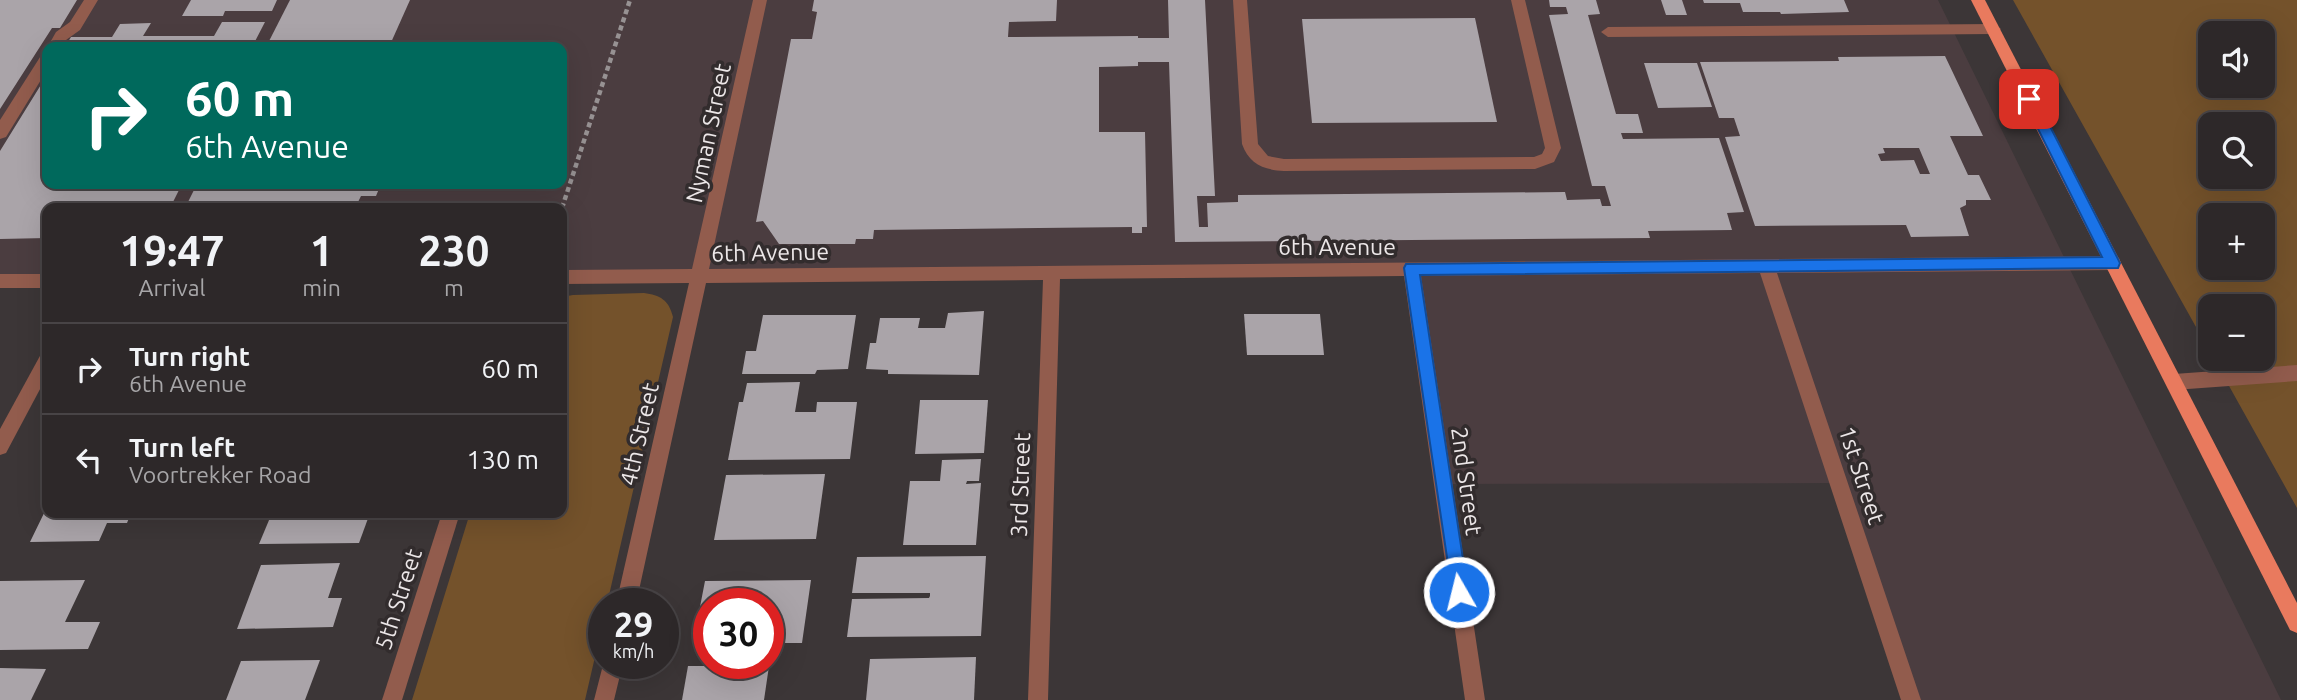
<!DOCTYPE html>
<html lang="en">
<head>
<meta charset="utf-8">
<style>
	body { margin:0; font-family:Ubuntu,sans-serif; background:#393435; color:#f1f3f6; height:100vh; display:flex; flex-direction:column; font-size:26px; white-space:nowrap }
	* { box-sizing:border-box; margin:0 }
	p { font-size:23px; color:#a7a6a8 }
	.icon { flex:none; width:38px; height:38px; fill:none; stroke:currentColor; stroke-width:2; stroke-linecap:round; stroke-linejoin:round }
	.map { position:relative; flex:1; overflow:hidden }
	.drawer { position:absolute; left:42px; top:203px; width:525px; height:315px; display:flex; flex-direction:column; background:#2d2829; border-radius:14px; box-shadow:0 7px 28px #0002,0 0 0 2px #484446 }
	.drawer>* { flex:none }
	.guide { position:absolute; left:42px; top:42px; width:525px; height:147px; border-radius:14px; box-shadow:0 7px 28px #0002,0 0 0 2px #484446; background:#00695c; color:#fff; overflow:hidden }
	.controls { position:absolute; left:2198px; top:21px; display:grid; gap:14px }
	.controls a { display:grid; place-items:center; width:77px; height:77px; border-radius:14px; background:#2d2829; box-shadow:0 7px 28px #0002,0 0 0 2px #484446; font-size:35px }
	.speed { position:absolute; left:588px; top:588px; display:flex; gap:14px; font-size:35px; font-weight:700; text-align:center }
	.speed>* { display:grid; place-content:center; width:91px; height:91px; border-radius:50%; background:#2d2829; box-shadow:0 7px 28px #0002,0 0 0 2px #484446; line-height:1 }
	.speed small { font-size:18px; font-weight:400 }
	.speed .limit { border:10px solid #d22; background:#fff; color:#111 }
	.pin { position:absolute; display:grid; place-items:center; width:60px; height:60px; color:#fff; margin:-30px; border-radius:14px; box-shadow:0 4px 10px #0006 }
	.me { position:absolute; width:77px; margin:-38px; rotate:352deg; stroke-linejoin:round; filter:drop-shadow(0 0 5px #0008) }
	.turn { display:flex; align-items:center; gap:24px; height:147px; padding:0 28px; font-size:32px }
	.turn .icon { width:91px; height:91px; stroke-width:2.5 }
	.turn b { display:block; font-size:49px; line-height:60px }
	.eta { display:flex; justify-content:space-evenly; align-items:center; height:119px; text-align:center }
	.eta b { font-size:42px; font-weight:700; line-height:49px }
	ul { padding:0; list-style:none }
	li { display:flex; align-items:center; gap:21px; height:91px; padding:0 28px; border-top:2px solid #484446 }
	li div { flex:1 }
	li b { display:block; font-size:26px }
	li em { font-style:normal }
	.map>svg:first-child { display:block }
	.built { fill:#4b3d40; fill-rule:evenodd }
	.green { fill:#74522b; fill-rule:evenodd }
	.building { fill:#aaa4a9; fill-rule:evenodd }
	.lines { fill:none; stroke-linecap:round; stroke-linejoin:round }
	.path { stroke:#979293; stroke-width:4.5; stroke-dasharray:5 3.5; stroke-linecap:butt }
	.service { fill:#925c4d; fill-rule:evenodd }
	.minor { fill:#925c4d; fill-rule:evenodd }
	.primary { fill:#e97a5e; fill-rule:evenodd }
	.route { fill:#1a73e8; stroke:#114b97; stroke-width:2 }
	.labels { text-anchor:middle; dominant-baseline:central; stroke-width:7; stroke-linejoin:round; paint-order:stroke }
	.street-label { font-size:23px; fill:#ece7e8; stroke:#322c2d }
</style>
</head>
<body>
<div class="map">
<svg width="2297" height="700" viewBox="0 0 2297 700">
	<rect width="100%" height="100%" fill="#3c3637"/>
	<!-- built -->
	<path class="built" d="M0 0H1938L2281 700H1911L1838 483 1443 484 1412 269 562 277V208H47V281H0ZM47 47H562V184H47Z"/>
	<!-- green -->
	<g class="green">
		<path d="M2013 0H2297V508L2214 359H2263V306H2210V352ZM2210 33H2263V86H2210ZM2210 124H2263V177H2210ZM2210 215H2263V268H2210Z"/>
		<path d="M644 293C660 295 669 300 673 317L607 604H604V618L585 700H412L470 513H562V297L573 295Z"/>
	</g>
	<!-- building -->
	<g class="building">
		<path d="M0 0H77L60 28H52L0 109Z"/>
		<path d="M191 0H277L272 11H225L223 16H182Z"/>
		<path d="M290 0H410L389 47H266Z"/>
		<path d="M814 0H1057L1056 21 1009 22 1008 37 1138 36V38H1169L1168 0H1205L1215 196H1197L1199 227H1208L1207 203 1238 202V195L1565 192 1567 200 1600 199 1602 206H1611L1605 186H1592L1549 15 1568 14 1566 7H1550L1549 0H1596L1600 14 1588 15 1616 114H1638L1643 133H1621L1623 139 1719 138 1744 212 1727 213 1732 230 1648 231 1650 238 1175 242 1169 62H1138V66L1099 67V132H1145L1147 227H1142V233H1132V227L874 230 873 239H856L855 244H779L763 221 756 222 791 39H812L817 12 812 11Z"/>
		<path d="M1661 0H1682L1687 15H1666Z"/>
		<path d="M1703 0H1844L1849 12 1781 14 1780 12H1743L1740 3H1704Z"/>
		<path d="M1475 18 1497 122 1312 123 1302 19Z"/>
		<path d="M222 22H265L252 47H65L71 37H112L120 24 151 23 143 36H214Z"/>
		<path d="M1945 56 1983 136H1950L1968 175H1979L1991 200H1966V205L1960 208 1969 236 1911 237 1906 225 1755 226 1725 137 1740 136 1734 118H1719L1700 62 1839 61 1838 57ZM1883 148H1919L1930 174H1920L1914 160 1881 161 1878 154 1885 153Z"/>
		<path d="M1644 63H1697L1712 107 1658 108Z"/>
		<path d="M47 75V184H182L170 208H47V238L0 239V151Z"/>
		<path d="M197 184H381L376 196H361L355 208H185Z"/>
		<path d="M984 311 979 375 888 374V370L866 369 870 343H876L880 318H920L918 328H945L948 313Z"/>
		<path d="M1244 314H1320L1324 355H1247Z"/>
		<path d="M763 315H856L848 369 817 370 815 374H742L746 351H756Z"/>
		<path d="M800 382 795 412H816L817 402H857L850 459 728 460 739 402H743L747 383Z"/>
		<path d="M920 400H988L984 453 915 454Z"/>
		<path d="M981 459 979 481H967L966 484 981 483 976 545H903L910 481H940L942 460Z"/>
		<path d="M825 474 816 539 714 540 726 475Z"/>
		<path d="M47 507V513H131L127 523H107L99 541 30 542Z"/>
		<path d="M272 513H370L359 543 259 544Z"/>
		<path d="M986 556 981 636 847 637 852 599 929 598 930 596V593H852L857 557Z"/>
		<path d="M340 563 328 598H342L333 627 237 629 261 565Z"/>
		<path d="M85 580 65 622H100L88 649 0 650V581Z"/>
		<path d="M811 580 802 643H768V604H709V643H693L705 581Z"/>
		<path d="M976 657 974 700H866L870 659Z"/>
		<path d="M320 660 305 700H226L241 661Z"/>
		<path d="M688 666H769L764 700H682Z"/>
		<path d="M0 668 46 669 31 700H0Z"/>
	</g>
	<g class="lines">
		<!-- path -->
		<path class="path" d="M562 208 630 0"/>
		<!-- service -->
		<g class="service">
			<path d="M84 0H98L80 30 66 40 61 47 47 48 56 32 70 22Z"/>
			<path d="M1233 0H1247L1258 144 1268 156 1284 159 1534 157 1542 154 1545 148 1511 0H1525L1561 148 1554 162 1535 169 1284 171C1264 170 1249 164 1242 144Z"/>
			<path d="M47 53V70L6 137 0 139V120L42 54Z"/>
			<path d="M2297 365V381L2174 390 2168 387 2165 382 2168 377 2174 374Z"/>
		</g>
		<!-- minor -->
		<g class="minor">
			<path d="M753 0H767L709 269 2113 256 2119 258 2121 263 2119 268 2113 270 1777 273 1921 700H1901L1760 273 1421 276 1485 700H1465L1404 276 1060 279 1048 700H1028L1043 280 706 283 636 604H616L689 283 562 284V270L692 269Z"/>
			<path d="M1994 24 2001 29 1994 34 1608 37 1601 32 1608 27Z"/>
			<rect x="0" y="274" width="47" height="14"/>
			<path d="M47 352V376L6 453 0 455V429L41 354Z"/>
			<path d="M442 513H460L402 700H382Z"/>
			<path d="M604 661V663H623L614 700H594Z"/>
		</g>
		<!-- primary -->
		<path class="primary" d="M1971 0H1985L2297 603V633L2290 630Z"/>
	</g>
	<!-- route -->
	<path class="route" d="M2029 94 2036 99 2118 259 2120 263 2118 268 1420 275 1468 592 1465 598 1459 601 1453 598 1404 268 1406 264 2102 257 2023 99Z"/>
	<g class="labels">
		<!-- street labels -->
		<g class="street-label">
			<text transform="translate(708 133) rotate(-78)">Nyman Street</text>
			<text x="1337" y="246">6th Avenue</text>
			<text transform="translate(770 252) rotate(-1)">6th Avenue</text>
			<text transform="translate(639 434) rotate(-77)">4th Street</text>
			<text transform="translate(1862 475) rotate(72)">1st Street</text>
			<text transform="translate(1467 481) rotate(82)">2nd Street</text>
			<text transform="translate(1020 485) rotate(-88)">3rd Street</text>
			<text transform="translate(398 599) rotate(-72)">5th Street</text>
		</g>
	</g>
</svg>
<div class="controls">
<a><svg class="icon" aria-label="sound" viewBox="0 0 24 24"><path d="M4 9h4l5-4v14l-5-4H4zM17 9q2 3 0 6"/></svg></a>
<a><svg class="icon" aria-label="search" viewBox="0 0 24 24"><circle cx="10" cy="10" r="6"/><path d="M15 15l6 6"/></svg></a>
<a>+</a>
<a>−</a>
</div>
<div class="speed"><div>29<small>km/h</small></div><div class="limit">30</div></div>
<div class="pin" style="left:2029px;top:99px;background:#d93025"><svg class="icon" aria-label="arrive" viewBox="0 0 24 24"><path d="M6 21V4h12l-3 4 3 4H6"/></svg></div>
<svg class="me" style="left:1459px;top:592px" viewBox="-20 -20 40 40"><circle r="17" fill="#1a73e8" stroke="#fff" stroke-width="3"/><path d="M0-11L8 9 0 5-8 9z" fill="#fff"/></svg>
<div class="guide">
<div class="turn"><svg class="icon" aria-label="right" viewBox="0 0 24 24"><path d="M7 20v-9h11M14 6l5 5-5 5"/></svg><div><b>60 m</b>6th Avenue</div></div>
</div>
<section class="drawer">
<div class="eta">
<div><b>19:47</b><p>Arrival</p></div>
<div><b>1</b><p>min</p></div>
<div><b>230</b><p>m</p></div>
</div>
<ul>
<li><svg class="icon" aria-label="right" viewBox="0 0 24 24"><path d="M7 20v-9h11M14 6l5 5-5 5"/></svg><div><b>Turn right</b><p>6th Avenue</p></div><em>60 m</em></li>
<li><svg class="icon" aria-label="left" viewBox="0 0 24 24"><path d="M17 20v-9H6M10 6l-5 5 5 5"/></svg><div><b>Turn left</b><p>Voortrekker Road</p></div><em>130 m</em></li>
</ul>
</section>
</div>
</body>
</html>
